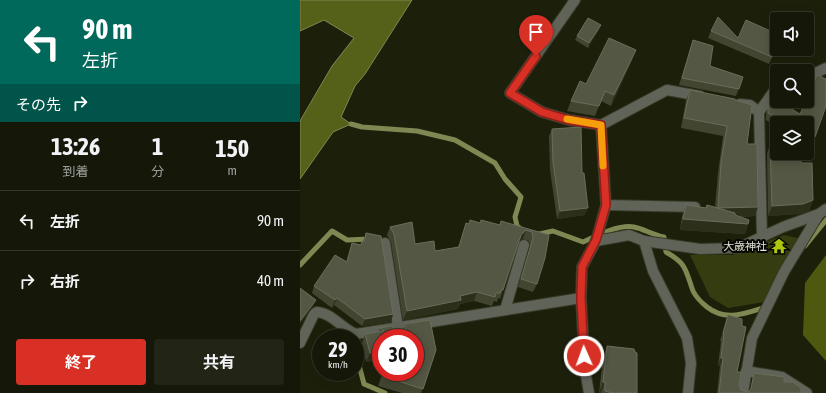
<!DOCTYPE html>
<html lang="ja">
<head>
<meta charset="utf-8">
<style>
	body { margin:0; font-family:"Asap Condensed","Noto Sans JP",sans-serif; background:#222516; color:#f1f3f6; height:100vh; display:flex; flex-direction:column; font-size:15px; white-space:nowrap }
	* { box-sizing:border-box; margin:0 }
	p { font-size:13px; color:#9da09c }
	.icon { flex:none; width:22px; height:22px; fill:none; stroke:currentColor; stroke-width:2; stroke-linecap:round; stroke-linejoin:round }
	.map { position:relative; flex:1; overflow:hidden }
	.sheet { display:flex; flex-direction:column; background:#151808; width:300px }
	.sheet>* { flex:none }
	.guide { background:#00695c; color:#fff; overflow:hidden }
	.controls { position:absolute; left:470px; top:12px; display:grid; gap:8px }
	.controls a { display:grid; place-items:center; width:44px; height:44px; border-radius:4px; background:#151808; box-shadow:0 2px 10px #0003,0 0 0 1px #343729; font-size:20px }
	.speed { position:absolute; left:12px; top:329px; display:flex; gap:8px; font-size:20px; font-weight:700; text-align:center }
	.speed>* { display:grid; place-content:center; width:52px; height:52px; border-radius:50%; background:#151808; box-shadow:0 2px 10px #0003,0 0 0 1px #343729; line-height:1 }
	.speed small { font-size:10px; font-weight:400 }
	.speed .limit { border:6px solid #d22; background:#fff; color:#111 }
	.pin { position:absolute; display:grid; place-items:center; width:34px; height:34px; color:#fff; margin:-41px -17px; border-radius:50% 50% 50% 0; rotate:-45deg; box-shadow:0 0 4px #0007 }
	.pin .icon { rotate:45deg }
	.me { position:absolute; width:44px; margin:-22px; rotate:358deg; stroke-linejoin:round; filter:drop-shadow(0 0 3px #0008) }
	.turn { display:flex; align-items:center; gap:14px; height:84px; padding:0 16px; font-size:18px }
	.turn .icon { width:52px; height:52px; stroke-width:2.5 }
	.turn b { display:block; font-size:28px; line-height:34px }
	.then { display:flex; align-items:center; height:38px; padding:0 16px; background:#0003; gap:8px; font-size:15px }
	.eta { display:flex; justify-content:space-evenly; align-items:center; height:68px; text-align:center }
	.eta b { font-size:24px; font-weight:700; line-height:28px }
	.cta { display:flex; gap:8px; margin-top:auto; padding:8px 16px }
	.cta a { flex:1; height:46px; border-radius:4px; background:#d93025; color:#fff; font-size:16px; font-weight:700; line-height:46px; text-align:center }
	.cta a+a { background:#222516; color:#f1f3f6 }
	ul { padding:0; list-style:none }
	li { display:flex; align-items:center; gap:12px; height:60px; padding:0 16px; border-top:1px solid #343729 }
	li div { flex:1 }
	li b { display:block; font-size:15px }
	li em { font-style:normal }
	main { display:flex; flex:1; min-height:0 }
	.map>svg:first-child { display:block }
	.green { fill:#353c0f }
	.forest { fill:#4e590f }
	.water { fill:#556019; stroke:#7f8752 }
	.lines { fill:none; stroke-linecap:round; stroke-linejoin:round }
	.stream { stroke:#7f8752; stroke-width:5 }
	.minor-casing { stroke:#373b27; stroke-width:12 }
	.minor { stroke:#606358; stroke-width:10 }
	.wall { fill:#424631 }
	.shaded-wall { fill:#2c301b }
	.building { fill:#535743; stroke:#696d5a }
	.route-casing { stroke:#8d1f18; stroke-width:10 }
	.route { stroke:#d93025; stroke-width:7 }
	.slow { stroke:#f59e0b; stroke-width:7 }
	.labels { text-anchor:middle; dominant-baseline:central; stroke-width:4; stroke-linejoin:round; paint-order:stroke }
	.poi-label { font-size:11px; fill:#e0e3d6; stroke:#070803; text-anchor:end }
</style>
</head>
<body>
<main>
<section class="sheet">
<div class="guide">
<div class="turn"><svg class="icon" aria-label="left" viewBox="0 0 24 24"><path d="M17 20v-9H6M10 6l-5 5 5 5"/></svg><div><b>90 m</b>左折</div></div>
<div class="then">その先<svg class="icon" aria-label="right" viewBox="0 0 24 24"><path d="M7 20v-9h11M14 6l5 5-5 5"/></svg></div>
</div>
<div class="eta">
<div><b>13:26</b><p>到着</p></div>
<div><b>1</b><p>分</p></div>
<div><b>150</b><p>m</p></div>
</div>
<ul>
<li><svg class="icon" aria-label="left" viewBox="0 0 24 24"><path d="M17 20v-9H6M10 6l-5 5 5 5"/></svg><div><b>左折</b></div><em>90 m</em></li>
<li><svg class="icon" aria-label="right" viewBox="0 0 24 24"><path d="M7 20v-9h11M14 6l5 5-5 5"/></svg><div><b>右折</b></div><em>40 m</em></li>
</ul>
<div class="cta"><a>終了</a><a>共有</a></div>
</section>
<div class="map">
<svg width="526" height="393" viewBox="0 0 526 393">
	<rect width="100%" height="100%" fill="#1c200b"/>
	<!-- green -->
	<path class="green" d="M484 235 498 238 464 302 428 308 410 297 390 255H432Z"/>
	<!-- forest -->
	<path class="forest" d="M526 255V361L503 335 505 283Z"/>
	<!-- water -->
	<path class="water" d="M0 0H112L65 74 55 86 41 117 51 124 33 132 0 179V121L32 66 54 38 24 20 0 31Z"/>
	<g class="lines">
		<!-- stream -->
		<g class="stream">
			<path d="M51 124 62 127 117 131 155 140 195 163 205 179 221 197 215 217 217 226 221 229"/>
			<path d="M235 235 253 231 283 242C296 236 319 224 334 227 344 229 353 235 364 237L366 252C387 264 385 269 393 291 396 297 402 303 407 307 426 322 446 313 466 307"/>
			<path d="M505 246 526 220"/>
			<path d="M0 265 32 231 47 240 70 239"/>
			<path d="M55 350 64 384 85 393"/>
		</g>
		<!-- minor casing -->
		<g class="minor-casing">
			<g id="minor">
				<path d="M275 0 210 93 242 112 269 120 301 125 367 90 400 96"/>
				<path d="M507 77 526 68"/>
				<path d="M440 104 450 105 459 112 462 238"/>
				<path d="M459 112 474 91 477 89"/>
				<path d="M301 125 306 205 395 207"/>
				<path d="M296 241 306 205"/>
				<path d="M344 241 353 271 387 338 391 363 388 393"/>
				<path d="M85 243 98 327"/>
				<path d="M205 310 224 245"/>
				<path d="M0 343 14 314 17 312C32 313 42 329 56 334L281 298"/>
				<path d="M446 371 482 377 507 393"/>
				<path d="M289 393 285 370 281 298 282 267 296 241 329 235 344 241 400 249 438 248 483 227 519 214 526 209"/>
				<path d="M443 393 452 338 484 272 519 214"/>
			</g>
		</g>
		<!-- minor -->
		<use href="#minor" class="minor"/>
	</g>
	<!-- wall -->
	<g class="wall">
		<path d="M299 29 288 48 275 40 277 36Z"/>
		<path d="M411 31 438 38 477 34V46L469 64 408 38Z"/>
		<path d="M393 40 410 66 443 77 436 96 379 85Z"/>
		<path d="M332 60 311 106 301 101 295 116 267 111 271 101 286 84Z"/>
		<path d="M390 90 435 100 447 144 455 216 441 217 448 224 445 234 380 230 382 216 386 205 405 208 407 205 415 207 418 173 423 136 381 128 386 100Z"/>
		<path d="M526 106 512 144 507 142V123H477V127L466 120V114L468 107 500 114Z"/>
		<path d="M252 129 282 173 285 215 257 219 250 170 249 136Z"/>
		<path d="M476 138 501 163 513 200 509 211 499 214 468 216 467 154 470 144 473 145Z"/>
		<path d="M201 221 249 235 237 284 233 292 218 287 230 246 229 241 223 239 218 243 200 299 198 298 197 302 194 301 192 306 174 301 160 304 158 309 103 320 91 242 87 235 90 227 115 244 135 251 158 247 166 223 168 224 180 223 199 225Z"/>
		<path d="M66 233 93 314 91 322 62 326 34 305 32 308 12 293 14 286 46 262 52 243 60 245 63 241Z"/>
		<path d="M428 315 437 372 439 385 441 390 448 392 450 390 452 381 454 373 484 382 501 393H510H417L420 366H418L421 341H420Z"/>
		<path d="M105 324 136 350 121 393H102L78 386 83 372H115L81 338V359L66 362 62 343 65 334 79 332 80 328 101 335Z"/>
		<path d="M307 346 337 393H299L303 357Z"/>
	</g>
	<!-- shaded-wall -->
	<g class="shaded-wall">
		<path d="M301 25 299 29 288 48 289 43Z"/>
		<path d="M336 50 332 60 311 106 314 95Z"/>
		<path d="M513 200 509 211 499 214 468 216 472 206Z"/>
		<path d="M458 207 455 216 415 218 418 208Z"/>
		<path d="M288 208 285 215 257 219 260 211Z"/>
		<path d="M383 219 448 224 445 234 380 230Z"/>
		<path d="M226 230 223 239 218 243 221 235Z"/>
		<path d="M177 292 174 301 160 304 158 309 103 320 107 311 160 296Z"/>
		<path d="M37 298 34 305 32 308 35 300Z"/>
		<path d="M16 300 13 307 0 324V321Z"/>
		<path d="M93 314 91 322 62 326 65 319Z"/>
		<path d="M81 351V359L66 362 70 353Z"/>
		<path d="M421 358H423L420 366H418Z"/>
		<path d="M303 382H305L301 393H299Z"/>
	</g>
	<!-- building -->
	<g class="building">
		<path d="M418 17 438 38 446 20 477 34V45L472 57 411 31Z"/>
		<path d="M288 18 301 25 289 43 277 36Z"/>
		<path d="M309 38 336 50 314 95 305 91 299 106 271 101 280 81 286 84Z"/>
		<path d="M393 40 413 46 410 66 443 77 439 89 382 78Z"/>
		<path d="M517 75 526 79V106L515 137 507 134V123H486L468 113V107L474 99 477 100V101H478L500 114 506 101H507V98Z"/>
		<path d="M390 90 435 99V100L452 105 447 144H457L458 207 418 208 421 163 427 126 384 118Z"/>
		<path d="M281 127 282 173H284L288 208 260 211 253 162 252 129Z"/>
		<path d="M476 138H477V153H500L501 163H512L513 200 503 204 472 206 470 144 476 145Z"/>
		<path d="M386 205 406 208 407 205 435 213V215L449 220 448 224 383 219Z"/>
		<path d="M170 220 180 223 181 220 200 225 201 221 249 235 245 258 237 284 221 279 233 238 232 232 226 230 221 235 203 290H201L200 293H196L195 297 177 292 160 296 161 300 107 311 94 234 90 227 112 222 115 244 134 241 135 251 159 247 166 223 169 224Z"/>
		<path d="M66 233 81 236 93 314 65 319 37 298 35 300 14 286 35 255 47 262 52 243 61 245 62 241 64 242Z"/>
		<path d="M0 288 16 300 0 321Z"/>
		<path d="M428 315 442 319V326L446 327 437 372H441L439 385 441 390 448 392 451 389 454 373 484 377V382H493L501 388V393H510H419L423 358H421L424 334 423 333Z"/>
		<path d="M130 320 136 350 123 389 82 376 83 372H115V338H81V351L70 353 65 334 84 331 80 328 92 326 95 333 101 335 105 331V324Z"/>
		<path d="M307 346 334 349 335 352 337 353V393H313L305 391V382H303Z"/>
	</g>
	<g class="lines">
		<!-- route casing -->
		<g class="route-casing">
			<path id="route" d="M236 56 210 93 242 112 269 120 301 125 306 205 296 240 282 267 281 298 284 356"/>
		</g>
		<!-- route -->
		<use href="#route" class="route"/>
		<!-- slow -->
		<path class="slow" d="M267 119 301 125 303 166"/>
	</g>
	<!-- icons -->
	<defs>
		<g id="temple-bare" transform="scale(1.2)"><path d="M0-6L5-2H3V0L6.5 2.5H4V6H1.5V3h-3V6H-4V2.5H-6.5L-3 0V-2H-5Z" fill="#adc60d" stroke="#070803" stroke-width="2.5" paint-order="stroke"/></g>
	</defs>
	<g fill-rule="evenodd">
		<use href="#temple-bare" x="479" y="246"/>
	</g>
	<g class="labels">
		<!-- poi labels -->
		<g class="poi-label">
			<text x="467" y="246">大歳神社</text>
		</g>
	</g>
</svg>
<div class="controls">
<a><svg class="icon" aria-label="sound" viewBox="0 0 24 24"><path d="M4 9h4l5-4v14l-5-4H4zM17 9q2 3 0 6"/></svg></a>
<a><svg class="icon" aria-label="search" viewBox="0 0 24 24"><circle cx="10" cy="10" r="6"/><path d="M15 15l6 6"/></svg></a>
<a><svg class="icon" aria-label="layers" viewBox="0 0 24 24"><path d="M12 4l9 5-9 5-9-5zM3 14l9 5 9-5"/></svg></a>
</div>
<div class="speed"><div>29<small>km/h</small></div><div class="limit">30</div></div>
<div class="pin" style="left:236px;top:56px;background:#d93025"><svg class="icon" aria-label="arrive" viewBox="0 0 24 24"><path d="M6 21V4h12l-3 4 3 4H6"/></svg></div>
<svg class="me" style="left:284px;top:356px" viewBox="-20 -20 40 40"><circle r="17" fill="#d93025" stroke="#fff" stroke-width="3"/><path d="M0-11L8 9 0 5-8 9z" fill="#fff"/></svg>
</div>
</main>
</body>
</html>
